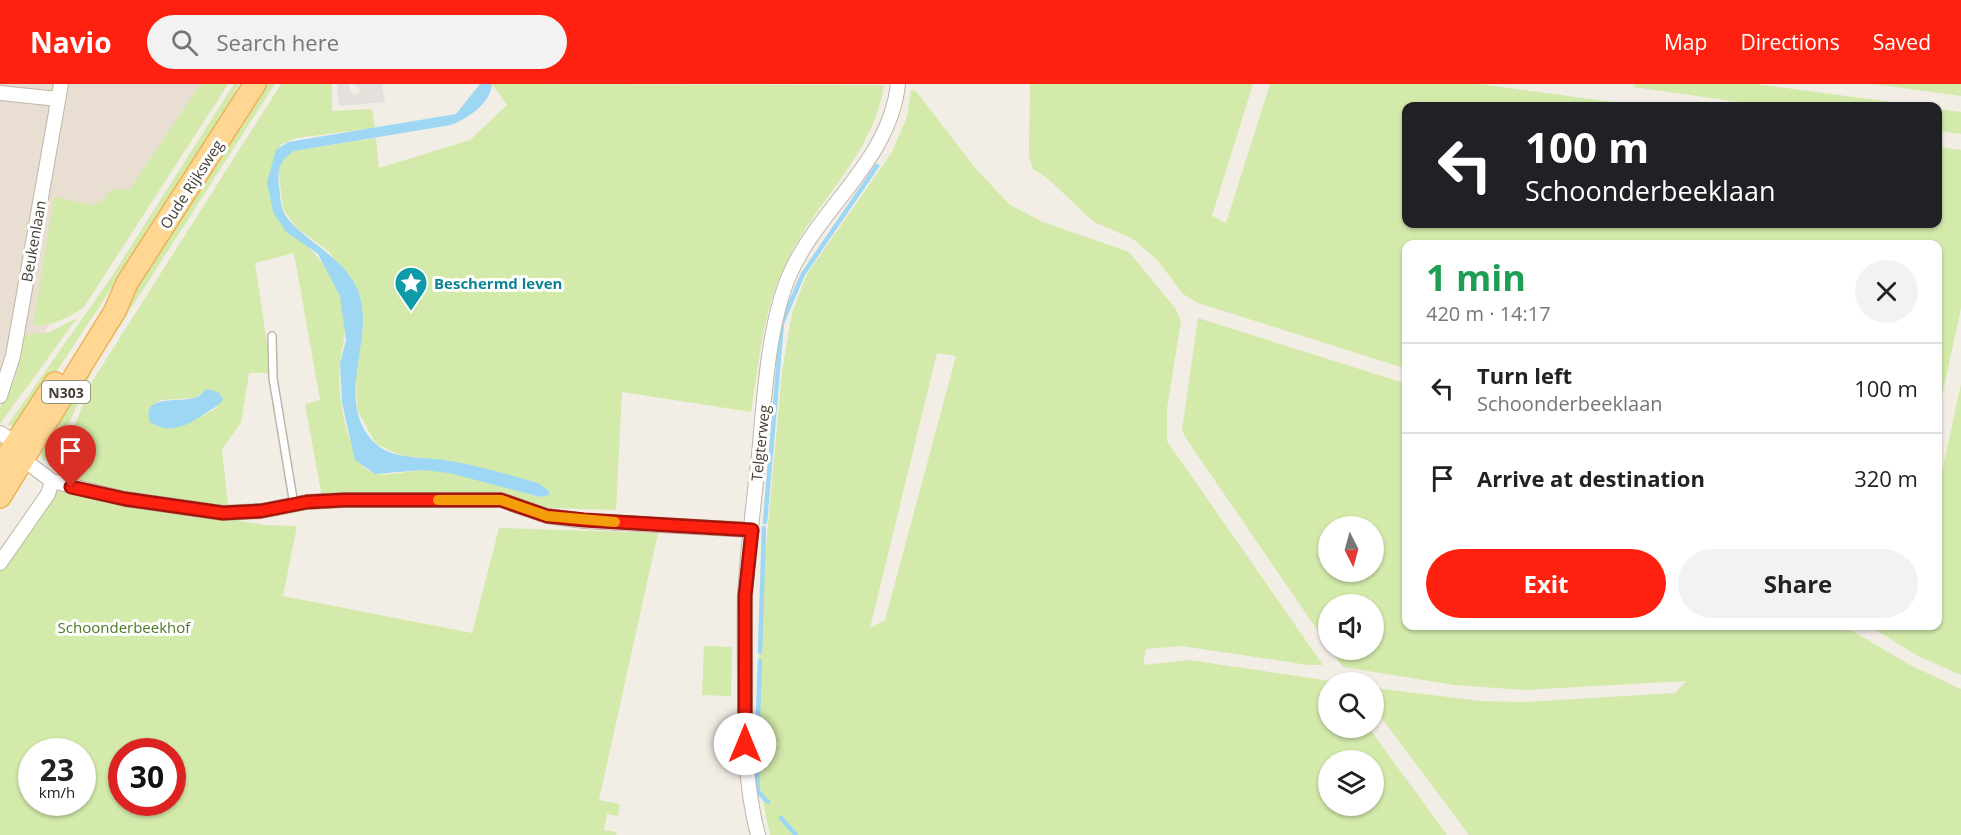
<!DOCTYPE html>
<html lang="en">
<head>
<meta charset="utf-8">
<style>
	body { margin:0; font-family:"Open Sans",sans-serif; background:#f2f2f2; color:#222; height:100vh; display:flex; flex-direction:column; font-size:22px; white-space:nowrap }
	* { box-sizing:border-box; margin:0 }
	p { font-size:20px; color:#767676 }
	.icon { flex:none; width:33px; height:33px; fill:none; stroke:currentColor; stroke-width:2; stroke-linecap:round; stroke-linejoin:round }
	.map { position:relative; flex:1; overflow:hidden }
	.side { position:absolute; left:1402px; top:156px; width:540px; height:390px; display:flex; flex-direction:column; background:#fff; border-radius:12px; box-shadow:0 2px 4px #0004 }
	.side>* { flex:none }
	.guide { position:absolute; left:1402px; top:18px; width:540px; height:126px; border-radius:12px; box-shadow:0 2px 4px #0004; background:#202124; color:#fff; overflow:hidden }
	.needle { width:39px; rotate:174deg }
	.fabs { position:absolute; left:1318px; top:432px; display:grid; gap:12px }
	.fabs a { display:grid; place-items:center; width:66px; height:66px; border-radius:50%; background:#fff; box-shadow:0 2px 4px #0004; font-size:30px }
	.speed { position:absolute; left:18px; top:654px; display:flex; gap:12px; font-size:30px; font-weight:700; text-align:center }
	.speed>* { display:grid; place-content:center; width:78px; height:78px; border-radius:50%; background:#fff; box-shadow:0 2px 4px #0004; line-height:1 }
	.speed small { font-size:15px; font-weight:400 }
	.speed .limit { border:9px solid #d22; background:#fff; color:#111 }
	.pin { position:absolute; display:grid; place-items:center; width:51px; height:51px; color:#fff; margin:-62px -26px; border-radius:50% 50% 50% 0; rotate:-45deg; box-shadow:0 0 6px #0007 }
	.pin .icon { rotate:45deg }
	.me { position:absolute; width:66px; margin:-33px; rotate:0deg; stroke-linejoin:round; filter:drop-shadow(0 0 4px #0008) }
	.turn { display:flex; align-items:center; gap:21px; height:126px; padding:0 24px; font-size:27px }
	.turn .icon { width:78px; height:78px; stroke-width:2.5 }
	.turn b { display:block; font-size:42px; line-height:51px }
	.round { display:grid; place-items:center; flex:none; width:63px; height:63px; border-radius:32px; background:#f2f2f2 }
	.summary { display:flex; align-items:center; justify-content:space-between; height:102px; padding:0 24px }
	h1 { font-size:36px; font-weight:700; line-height:45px; color:#1e9e55 }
	.button { display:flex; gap:12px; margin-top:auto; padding:12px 24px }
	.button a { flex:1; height:69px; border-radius:36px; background:#ff2110; color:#fff; font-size:24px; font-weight:700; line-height:69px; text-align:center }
	.button a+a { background:#f2f2f2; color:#222 }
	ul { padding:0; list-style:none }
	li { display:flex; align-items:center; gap:18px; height:90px; padding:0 24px; border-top:2px solid #e0e0e0 }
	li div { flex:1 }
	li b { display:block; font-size:22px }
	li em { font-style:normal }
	header { display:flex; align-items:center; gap:36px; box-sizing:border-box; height:84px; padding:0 30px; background:#ff2110; color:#fff }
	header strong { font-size:28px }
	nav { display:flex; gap:33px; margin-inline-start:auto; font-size:21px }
	.search { width:420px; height:54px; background:#f2f2f2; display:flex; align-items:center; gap:15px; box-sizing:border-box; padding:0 21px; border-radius:33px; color:#767676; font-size:22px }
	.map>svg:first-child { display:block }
	.residential { fill:#e8dfd2 }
	.green { fill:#d3eaab; fill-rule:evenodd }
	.parking { fill:#e4e1dd }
	.water { fill:#9dd7f4 }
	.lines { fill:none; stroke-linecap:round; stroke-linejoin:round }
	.stream { stroke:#9dd7f4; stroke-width:4.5 }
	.service-casing { stroke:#bfb5a7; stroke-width:10 }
	.minor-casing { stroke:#bfb5a7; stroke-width:16 }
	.primary-casing { stroke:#eab45c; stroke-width:24 }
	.service { stroke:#fff; stroke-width:7 }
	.minor { stroke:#fff; stroke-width:14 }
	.primary { stroke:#ffd792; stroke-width:21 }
	.route-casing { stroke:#a6150a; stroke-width:15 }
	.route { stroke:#ff2110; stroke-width:10 }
	.slow { stroke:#f59e0b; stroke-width:10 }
	.labels { text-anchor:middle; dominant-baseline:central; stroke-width:6; stroke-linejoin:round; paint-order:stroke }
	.shield { fill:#fff; stroke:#7e7871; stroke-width:1.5 }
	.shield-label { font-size:14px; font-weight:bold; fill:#463e34 }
	.street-label { font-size:15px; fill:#463e34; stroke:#fff }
	.culture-label { font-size:15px; font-weight:bold; fill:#0d838f; stroke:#fff; text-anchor:start }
	.park-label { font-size:15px; fill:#4c7b24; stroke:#fff }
</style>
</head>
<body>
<header>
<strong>Navio</strong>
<div class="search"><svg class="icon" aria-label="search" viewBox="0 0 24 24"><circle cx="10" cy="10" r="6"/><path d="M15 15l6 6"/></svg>Search here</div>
<nav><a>Map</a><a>Directions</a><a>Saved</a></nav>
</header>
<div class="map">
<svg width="1961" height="751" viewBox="0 0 1961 751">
	<rect width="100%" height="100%" fill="#f3eee5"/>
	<!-- residential -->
	<path class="residential" d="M0 0H202L113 144 0 316Z"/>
	<!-- green -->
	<g class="green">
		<path d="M201 0H228L84 223C68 234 52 242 33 242L54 113 92 121 101 118 111 105 129 106Z"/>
		<path d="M234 0H239L218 42 28 331 17 340 7 342 112 192Z"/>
		<path d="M264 0H275L94 282 71 335 45 377 42 375 39 363 156 169Z"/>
		<path d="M281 0H332V27L372 25 375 44 296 54 280 61 273 128C298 154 329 177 340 212 349 239 344 254 340 279 337 306 343 339 353 364 358 375 360 383 371 388 384 394 406 387 421 386 461 385 501 404 540 413L549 411 548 406 538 399 450 377 402 372 376 360 357 326 356 285 362 233 358 207 329 168 296 143 283 125 278 84 284 73 294 67 376 54 379 84 470 56 507 21 492 0 884 1C874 71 814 118 785 181 763 227 759 277 751 328L622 308 616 426 551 424 507 414 322 413 305 320 320 316 294 169 255 179 267 260 268 289H249L241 339 222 365 228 422 118 409 70 397 50 380 76 338 93 296ZM201 309 218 323 201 333 154 320 161 316 196 314Z"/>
		<path d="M1030 0H1253L1212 132 1226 139 1270 0H1479L1643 22H1407V140H1938V63L1961 66V224L1938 331V160H1407V285L1198 219 1183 210 1158 177 1133 155 1094 138 1047 94 1033 85 1029 72Z"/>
		<path d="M1635 0H1755L1923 22H1767L1633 3Z"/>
		<path d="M1873 0H1961V12Z"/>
		<path d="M911 6 916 7 976 85 1010 121 1043 138 1129 168 1175 224 1181 237 1167 325V357L1323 581H1308L1181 562 1146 565 1143 581 1189 576 1338 598H1329V644H1369L1447 751H770L760 703 757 662 760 528 782 287 792 229 807 190 892 68 907 33ZM937 269 956 272 885 536 870 544ZM1329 676H1374V722H1329Z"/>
		<path d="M1938 25 1961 28V50L1938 47Z"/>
		<path d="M77 234 0 340V324L17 290 24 251 49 248Z"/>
		<path d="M1198 234 1407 300V542H1844L1910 581 1961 605V751H1469L1374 624V604L1481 617 1523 618 1675 609 1686 597 1524 606 1454 601 1343 583 1331 566H1374V520H1329V563L1185 353 1182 346ZM1329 442H1374V488H1329Z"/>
		<path d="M1961 300V591L1920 573 1869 542H1938V406Z"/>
		<path d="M49 404 264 441 297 442 283 512 472 549 499 444 658 449 599 716 620 720 618 732 607 730 604 746 617 748 616 751H0V485ZM32 668H82V718H32ZM122 668H172V718H122Z"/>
		<path d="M704 562 732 563 731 612 702 611Z"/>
	</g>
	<!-- parking -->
	<path class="parking" d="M337 0H349L351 9 356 11 361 6 354 0H382L385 18 339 22Z"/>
	<!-- water -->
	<g class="water">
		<path d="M480 0H492C491 19 467 35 451 41L294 67C280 76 277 85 279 101 280 108 280 117 282 124 290 150 344 170 358 207 377 256 331 317 376 360 395 377 427 372 450 377 480 382 509 391 538 399L548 406 550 411 540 413 449 389 422 386 375 390 355 376 342 319 340 280 346 256 340 212 318 170 286 148 273 128 267 98 276 66 288 58 456 30Z"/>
		<path d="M208 305 219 309 223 315C218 323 215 323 209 327 190 340 171 352 150 338 140 308 184 320 197 313 202 311 202 307 208 305Z"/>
	</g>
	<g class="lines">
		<!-- stream -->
		<g class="stream">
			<path d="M765 438 782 239 803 190 877 82"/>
			<path d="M760 568 764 444"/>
			<path d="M757 659 760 577"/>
			<path d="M756 667 758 708 768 718"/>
			<path d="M781 734 796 751"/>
		</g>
		<!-- service casing -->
		<g class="service-casing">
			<path id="service" d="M272 252 273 294 294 421"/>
		</g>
		<!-- minor casing -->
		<g class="minor-casing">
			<g id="minor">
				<path d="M0 9 58 15"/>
				<path d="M0 312 13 272 61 0"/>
				<path d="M0 349 16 359 19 366"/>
				<path d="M52 397 125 415 223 429 261 427 307 418 344 416H501L547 432 584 437 752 446"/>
				<path d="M0 479 48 410 52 397 24 376 16 374"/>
				<path d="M758 751C745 702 745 653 745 602 745 572 744 541 745 511 748 464 754 417 759 371 764 316 768 242 789 192 818 124 890 77 898 0"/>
			</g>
		</g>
		<!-- primary casing -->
		<g class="primary-casing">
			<g id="primary">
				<path d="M0 383 55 299"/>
				<path d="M0 413 115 227 127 199 255 0"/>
			</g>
		</g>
		<!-- service -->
		<use href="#service" class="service"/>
		<!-- minor -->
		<use href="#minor" class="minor"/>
		<!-- primary -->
		<use href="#primary" class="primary"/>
	</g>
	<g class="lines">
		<!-- route casing -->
		<g class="route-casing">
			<path id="route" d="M71 403 125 415 223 429 261 427 307 418 344 416H501L547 432 584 436 752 446 745 512V660"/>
		</g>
		<!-- route -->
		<use href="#route" class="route"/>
		<!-- slow -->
		<path class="slow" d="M438 416H501L547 432 615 438"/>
	</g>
	<!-- icons -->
	<defs>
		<g id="sight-pin" transform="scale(1.725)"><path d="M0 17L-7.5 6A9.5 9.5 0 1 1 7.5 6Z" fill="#0f9aa8" stroke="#fff"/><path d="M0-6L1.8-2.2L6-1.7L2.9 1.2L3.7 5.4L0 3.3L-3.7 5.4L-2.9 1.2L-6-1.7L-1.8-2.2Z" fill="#fff"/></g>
	</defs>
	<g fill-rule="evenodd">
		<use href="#sight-pin" x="411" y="199"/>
	</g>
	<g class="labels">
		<!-- shield labels -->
		<rect class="shield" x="42" y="297" width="48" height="22" rx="4.5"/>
		<g class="shield-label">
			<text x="66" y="308">N303</text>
		</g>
		<!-- street labels -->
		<g class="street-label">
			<text transform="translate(191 100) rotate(-57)">Oude Rijksweg</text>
			<text transform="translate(33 157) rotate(-80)">Beukenlaan</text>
			<text transform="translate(760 359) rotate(-84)">Telgterweg</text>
		</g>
		<!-- culture labels -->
		<g class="culture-label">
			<text x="434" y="199">Beschermd leven</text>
		</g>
		<!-- park labels -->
		<g class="park-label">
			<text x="124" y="543">Schoonderbeekhof</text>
		</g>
	</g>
</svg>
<div class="fabs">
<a><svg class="needle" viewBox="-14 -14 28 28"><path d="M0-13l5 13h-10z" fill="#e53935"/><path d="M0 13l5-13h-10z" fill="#767676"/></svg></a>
<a><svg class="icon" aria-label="sound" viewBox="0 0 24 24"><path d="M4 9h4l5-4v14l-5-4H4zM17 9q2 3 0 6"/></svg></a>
<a><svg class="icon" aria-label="search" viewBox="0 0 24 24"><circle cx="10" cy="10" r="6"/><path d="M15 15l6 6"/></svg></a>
<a><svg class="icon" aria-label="layers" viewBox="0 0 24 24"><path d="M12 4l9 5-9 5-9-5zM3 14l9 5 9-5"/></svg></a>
</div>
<div class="speed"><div>23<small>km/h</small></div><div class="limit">30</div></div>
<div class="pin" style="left:71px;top:403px;background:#d93025"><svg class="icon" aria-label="arrive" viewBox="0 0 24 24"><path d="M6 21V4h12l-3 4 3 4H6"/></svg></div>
<svg class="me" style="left:745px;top:660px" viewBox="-20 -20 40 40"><circle r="19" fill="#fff"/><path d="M0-13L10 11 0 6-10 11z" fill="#ff2110"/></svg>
<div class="guide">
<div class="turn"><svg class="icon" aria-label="left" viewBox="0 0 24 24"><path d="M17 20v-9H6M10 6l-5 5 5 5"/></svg><div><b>100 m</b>Schoonderbeeklaan</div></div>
</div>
<section class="side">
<div class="summary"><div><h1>1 min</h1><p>420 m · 14:17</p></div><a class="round"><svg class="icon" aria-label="close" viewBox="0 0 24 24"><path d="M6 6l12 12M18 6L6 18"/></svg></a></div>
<ul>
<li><svg class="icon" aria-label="left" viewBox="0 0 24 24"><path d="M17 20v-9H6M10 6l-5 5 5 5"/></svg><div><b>Turn left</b><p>Schoonderbeeklaan</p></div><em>100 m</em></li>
<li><svg class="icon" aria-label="arrive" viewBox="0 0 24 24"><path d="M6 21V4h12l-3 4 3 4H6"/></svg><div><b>Arrive at destination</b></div><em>320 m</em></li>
</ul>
<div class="button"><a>Exit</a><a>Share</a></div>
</section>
</div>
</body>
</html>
